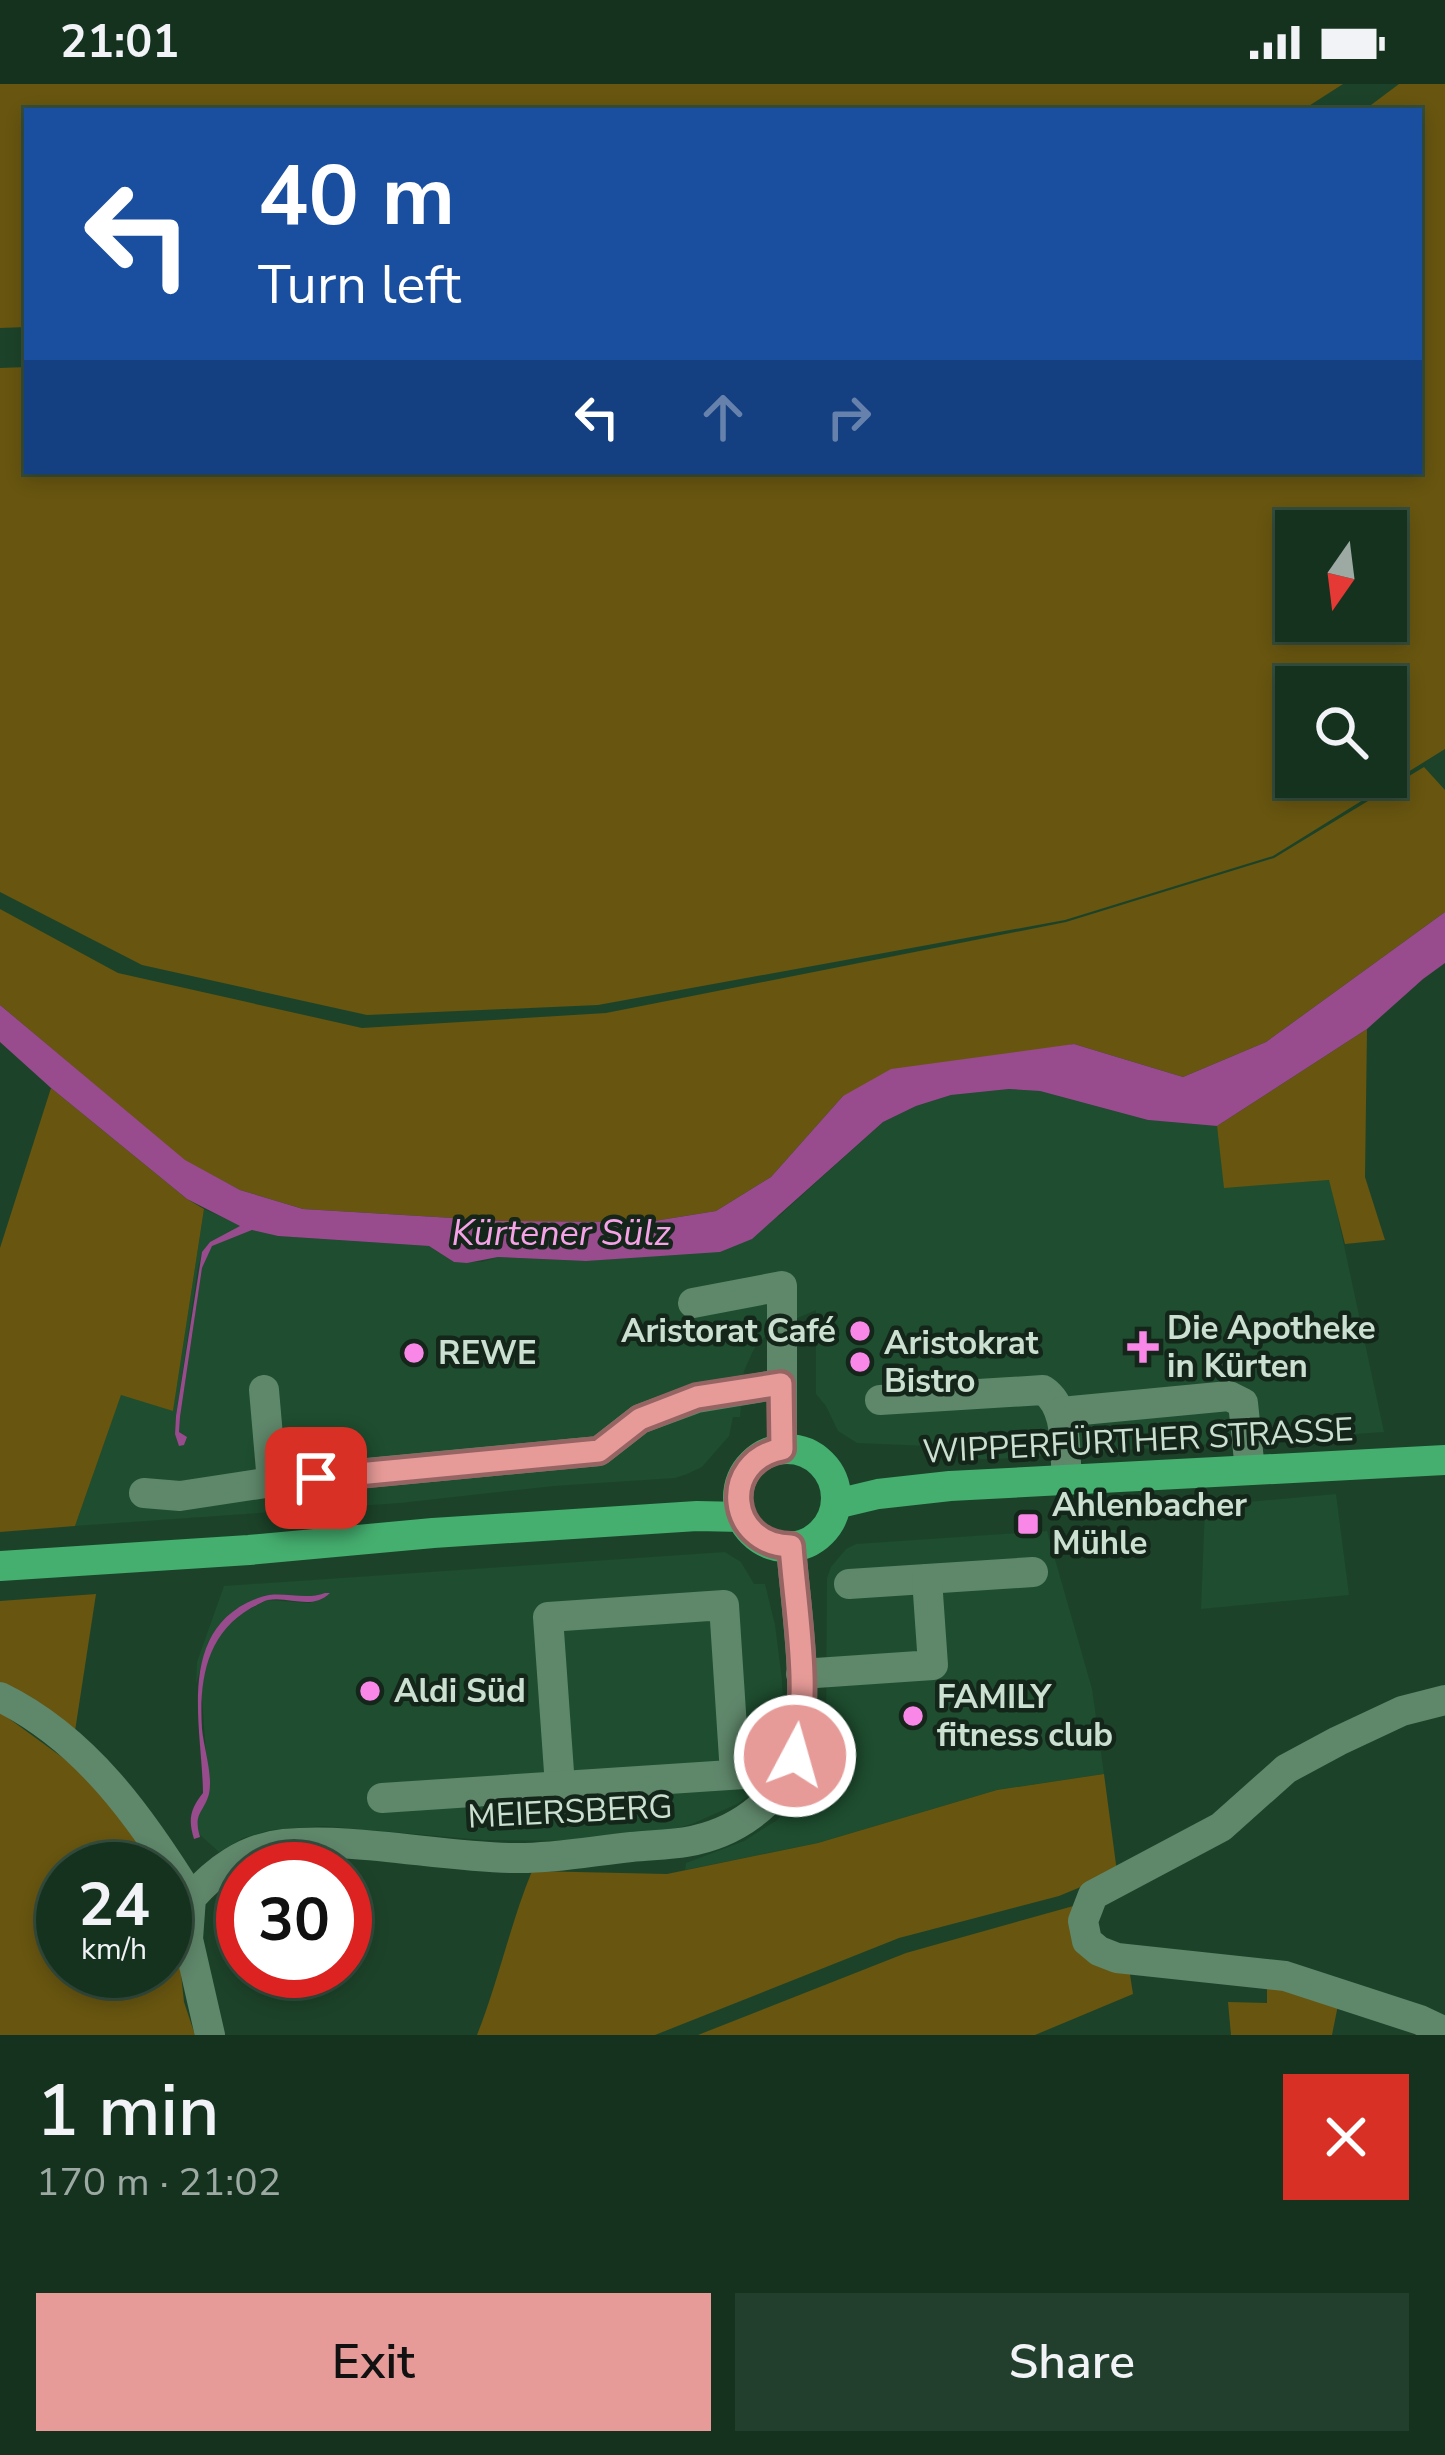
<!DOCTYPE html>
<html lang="en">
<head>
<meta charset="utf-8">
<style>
	body { margin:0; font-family:"Nunito Sans",sans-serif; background:#223e2c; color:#f1f3f6; height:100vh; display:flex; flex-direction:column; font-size:45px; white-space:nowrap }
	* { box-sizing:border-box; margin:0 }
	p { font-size:39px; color:#9daaa4 }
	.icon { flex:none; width:66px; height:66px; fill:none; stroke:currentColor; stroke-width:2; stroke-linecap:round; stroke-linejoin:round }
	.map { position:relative; height:1951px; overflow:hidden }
	.sheet { display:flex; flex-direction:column; background:#15321f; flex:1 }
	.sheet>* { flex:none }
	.top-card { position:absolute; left:24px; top:24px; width:1398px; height:366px; border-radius:0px; box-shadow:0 6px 18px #0003,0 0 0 3px #344d3d; background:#1a4fa0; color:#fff; overflow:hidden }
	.needle { width:78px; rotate:194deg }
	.tools { position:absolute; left:1275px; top:426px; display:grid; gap:24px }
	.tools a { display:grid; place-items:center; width:132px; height:132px; border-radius:0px; background:#15321f; box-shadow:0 6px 18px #0003,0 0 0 3px #344d3d; font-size:60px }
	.speed { position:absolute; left:36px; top:1758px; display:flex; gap:24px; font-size:60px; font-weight:700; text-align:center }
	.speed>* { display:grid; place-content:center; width:156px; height:156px; border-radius:50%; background:#15321f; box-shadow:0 6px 18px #0003,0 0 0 3px #344d3d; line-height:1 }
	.speed small { font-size:30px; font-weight:400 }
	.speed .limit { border:18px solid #d22; background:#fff; color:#111 }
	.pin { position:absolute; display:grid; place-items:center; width:102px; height:102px; color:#fff; margin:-51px; border-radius:24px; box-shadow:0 6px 18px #0006 }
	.me { position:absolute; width:132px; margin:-66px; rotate:6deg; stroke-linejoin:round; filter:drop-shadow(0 0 9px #0008) }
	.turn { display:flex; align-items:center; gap:42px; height:252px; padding:0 36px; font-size:54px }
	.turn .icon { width:156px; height:156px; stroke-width:2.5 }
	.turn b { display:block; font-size:84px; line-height:102px }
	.lanes { display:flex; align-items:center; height:114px; padding:0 36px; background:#0003; justify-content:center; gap:60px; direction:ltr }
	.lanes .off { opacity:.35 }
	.round { display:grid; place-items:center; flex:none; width:126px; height:126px; border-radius:0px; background:#223e2c }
	.head { display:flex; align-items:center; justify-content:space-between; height:204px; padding:0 36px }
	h1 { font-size:72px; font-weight:600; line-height:90px }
	.primary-button { display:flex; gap:24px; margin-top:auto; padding:24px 36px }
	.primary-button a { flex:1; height:138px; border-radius:0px; background:#e69b98; color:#111; font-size:48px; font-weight:600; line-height:138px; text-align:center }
	.primary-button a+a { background:#223e2c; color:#f1f3f6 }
	.status { display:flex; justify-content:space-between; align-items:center; height:84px; padding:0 60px; background:#15321f; direction:ltr }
	.status svg { height:33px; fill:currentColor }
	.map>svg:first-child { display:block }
	.built { fill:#1e4d2f }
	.green { fill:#675510; fill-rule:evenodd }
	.water { fill:#984b8d }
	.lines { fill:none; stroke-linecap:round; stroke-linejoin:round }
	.minor { stroke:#5f876a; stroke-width:30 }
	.major { stroke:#45af6f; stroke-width:30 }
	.route-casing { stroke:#966563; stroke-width:30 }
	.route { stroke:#e69b98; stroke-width:21 }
	.poi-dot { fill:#f987e8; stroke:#142519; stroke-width:4.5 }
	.labels { text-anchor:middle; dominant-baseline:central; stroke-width:9; stroke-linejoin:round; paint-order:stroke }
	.poi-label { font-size:33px; font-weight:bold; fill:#cbe0d0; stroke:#142519; text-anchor:start }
	.street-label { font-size:33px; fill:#cbe0d0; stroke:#142519 }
	.water-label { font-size:36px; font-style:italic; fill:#f5a2e7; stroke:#142519 }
</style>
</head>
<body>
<div class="status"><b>21:01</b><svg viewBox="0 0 49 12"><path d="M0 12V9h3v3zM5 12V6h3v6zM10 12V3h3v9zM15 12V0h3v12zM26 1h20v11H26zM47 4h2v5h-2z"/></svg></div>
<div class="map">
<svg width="1445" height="1951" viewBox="0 0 1445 1951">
	<rect width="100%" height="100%" fill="#1c4329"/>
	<!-- built -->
	<g class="built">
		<path d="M1009 1005 1040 1007 1148 1036 1217 1042 1225 1103 1330 1096 1384 1348 998 1375H981L952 1363 857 1359 838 1347 826 1322 816 1310V1226L772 1245 754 1265 744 1287 740 1333H733L729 1352 702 1383 687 1390 675 1394 554 1402 400 1419 75 1442 121 1310 173 1326 204 1125 242 1142 210 1158 202 1169 198 1183 176 1332 175 1350 184 1360 186 1353 179 1348 180 1333 202 1184 211 1162 252 1146 278 1152 429 1162 454 1178H482L498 1173 586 1177 649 1172 779 1132 883 1038 916 1022 951 1011Z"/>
		<path d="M1336 1410 1349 1511 1201 1525 1205 1422Z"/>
		<path d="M1047 1447 1092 1605 1104 1690 997 1706 818 1759 685 1786 686 1779 744 1757 777 1736 803 1708 819 1675 826 1639 827 1494 831 1483 846 1465 856 1460Z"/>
		<path d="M725 1468 741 1478 754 1500H765L775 1541 782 1596 784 1643 781 1666 772 1688 757 1706 737 1720 692 1740 662 1748 572 1757 483 1756 323 1742 271 1746 243 1754 219 1768 199 1750 196 1738 209 1710 201 1601 213 1561 226 1542 237 1532 267 1516 310 1519 322 1511 309 1514 265 1511 235 1526 208 1558 196 1600 197 1578 224 1502Z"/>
	</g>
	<!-- green -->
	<g class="green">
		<path d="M0 0H1343L1301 27H27V243L0 244Z"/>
		<path d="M1399 0H1445V665L1273 772 1065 836 598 921 367 931 142 881 0 808V284L27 283V387H1419V27H1363ZM1296 447H1386V537H1296ZM1296 603H1386V693H1296Z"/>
		<path d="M1424 683 1445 706V828L1266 958 1183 993 1074 960 843 1012 771 1093 716 1127 648 1138 503 1137 303 1125 240 1106 185 1077 0 921V825L118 889 362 944 606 929 1066 838 1274 774Z"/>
		<path d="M1367 945 1365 1093 1385 1156 1345 1160 1329 1096 1224 1104 1217 1042Z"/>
		<path d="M51 1004 187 1115 204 1125 173 1327 121 1311 75 1442 0 1448V1164Z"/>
		<path d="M96 1510 75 1647 0 1598V1517Z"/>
		<path d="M0 1628 88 1692 126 1738 154 1785H63V1887H165V1807L175 1834 184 1918 195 1951H0Z"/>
		<path d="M1104 1690 1117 1788 1059 1812 899 1854 655 1951H477C498 1898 511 1838 532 1787L667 1790 818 1759 997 1706Z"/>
		<path d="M1077 1821 1129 1884 1133 1910 1035 1951H698L906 1869Z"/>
		<path d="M1267 1896 1339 1916 1332 1951H1231L1228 1918 1267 1919Z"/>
	</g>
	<!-- water -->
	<g class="water">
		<path d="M1445 828V879L1423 895 1367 945 1217 1042 1148 1036 1040 1007 1009 1005 951 1011 916 1022 883 1038 752 1155 720 1168 586 1177 498 1173 467 1179 454 1178 429 1162 278 1152 252 1146 212 1162 202 1184 180 1333 179 1348 187 1353 184 1361 179 1362 175 1350 176 1332 202 1168 210 1158 240 1142 187 1115 51 1004 0 958V921L185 1076 240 1106 303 1125 503 1137 648 1138 716 1127 771 1093 843 1012 891 985 1074 960 1183 993 1266 958Z"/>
		<path d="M325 1509H330C311 1527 290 1512 268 1516 265 1516 254 1523 251 1524 206 1550 199 1597 202 1645 204 1665 213 1691 209 1710 203 1730 193 1729 200 1753L194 1755C188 1736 190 1725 203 1709 202 1640 174 1543 261 1513 281 1506 304 1517 325 1509Z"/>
	</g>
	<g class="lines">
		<!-- minor -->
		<g class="minor">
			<path d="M693 1219 782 1202V1365"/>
			<path d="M264 1306 272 1398"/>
			<path d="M880 1316 1043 1306C1069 1323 1064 1366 1067 1395"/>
			<path d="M1061 1328 1229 1312 1243 1319 1250 1386"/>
			<path d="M144 1409 180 1412 272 1398 599 1367 640 1335 697 1314 781 1300"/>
			<path d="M849 1500 1033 1488"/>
			<path d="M801 1590 933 1581 927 1495"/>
			<path d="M0 1613C86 1655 142 1735 191 1814"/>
			<path d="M1445 1616 1402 1627 1338 1657 1286 1685 1221 1743 1093 1811 1083 1837 1087 1857 1099 1867 1117 1874 1285 1892 1420 1936 1445 1948"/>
			<path d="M560 1702 548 1533 724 1521 735 1690"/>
			<path d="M382 1714 789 1687"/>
			<path d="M210 1951 188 1855 191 1814C216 1786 245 1764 284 1760 355 1753 440 1773 513 1774 552 1775 592 1767 631 1763 649 1761 668 1761 686 1758 734 1750 779 1720 795 1672 812 1621 795 1519 791 1462"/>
		</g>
		<!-- major -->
		<g class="major">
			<circle cx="787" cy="1414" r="49"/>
			<path d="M836 1420 878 1410 950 1402 1445 1376"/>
			<path d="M0 1482 249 1466 433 1449 697 1432 742 1433"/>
		</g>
	</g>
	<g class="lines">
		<!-- route casing -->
		<g class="route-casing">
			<path id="route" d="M316 1394 599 1367 640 1335 697 1313 781 1300 782 1365C719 1377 727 1461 791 1462 796 1529 811 1607 795 1672"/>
		</g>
		<!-- route -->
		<use href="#route" class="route"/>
	</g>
	<!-- markers -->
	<g class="poi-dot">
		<circle cx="860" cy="1247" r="12"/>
		<path d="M1137 1245h12v12h12v12h-12v12h-12v-12h-12v-12h12z"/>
		<circle cx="414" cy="1269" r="12"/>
		<circle cx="860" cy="1278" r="12"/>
		<rect x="1016" y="1428" width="24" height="24" rx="6"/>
		<circle cx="370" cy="1607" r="12"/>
		<circle cx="913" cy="1632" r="12"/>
	</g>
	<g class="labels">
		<!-- poi labels -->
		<g class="poi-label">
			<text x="1167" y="1244">Die Apotheke<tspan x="1167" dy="38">in Kürten</tspan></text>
			<text x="836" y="1247" text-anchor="end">Aristorat Café</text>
			<text x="884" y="1259">Aristokrat<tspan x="884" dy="38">Bistro</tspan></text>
			<text x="438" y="1269">REWE</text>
			<text x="1052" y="1421">Ahlenbacher<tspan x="1052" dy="38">Mühle</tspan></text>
			<text x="394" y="1607">Aldi Süd</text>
			<text x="937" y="1613">FAMILY<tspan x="937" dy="38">fitness club</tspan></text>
		</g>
		<!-- street labels -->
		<g class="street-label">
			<text transform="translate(1138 1357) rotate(-3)">WIPPERFÜRTHER STRASSE</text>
			<text transform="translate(570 1728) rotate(-3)">MEIERSBERG</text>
		</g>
		<!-- water labels -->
		<g class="water-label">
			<text x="561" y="1149">Kürtener Sülz</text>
		</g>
	</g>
</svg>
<div class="tools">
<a><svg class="needle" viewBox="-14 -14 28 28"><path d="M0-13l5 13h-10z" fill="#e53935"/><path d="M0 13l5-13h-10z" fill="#9daaa4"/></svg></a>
<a><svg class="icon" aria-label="search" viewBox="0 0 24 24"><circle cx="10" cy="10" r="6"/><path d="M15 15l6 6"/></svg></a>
</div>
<div class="speed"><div>24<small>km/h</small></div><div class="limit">30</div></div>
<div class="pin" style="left:316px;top:1394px;background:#d93025"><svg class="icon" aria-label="arrive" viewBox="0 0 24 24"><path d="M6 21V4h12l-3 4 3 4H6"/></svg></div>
<svg class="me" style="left:795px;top:1672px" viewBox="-20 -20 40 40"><circle r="17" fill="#e69b98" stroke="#fff" stroke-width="3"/><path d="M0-11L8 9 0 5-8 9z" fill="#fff"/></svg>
<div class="top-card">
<div class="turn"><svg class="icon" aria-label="left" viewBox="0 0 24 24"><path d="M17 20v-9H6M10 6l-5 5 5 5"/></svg><div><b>40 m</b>Turn left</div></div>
<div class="lanes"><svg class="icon" aria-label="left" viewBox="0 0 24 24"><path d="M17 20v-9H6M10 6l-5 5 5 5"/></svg><svg class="icon off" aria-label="ahead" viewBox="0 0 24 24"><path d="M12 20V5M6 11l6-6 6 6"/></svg><svg class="icon off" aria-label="right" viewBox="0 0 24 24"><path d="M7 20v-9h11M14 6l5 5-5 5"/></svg></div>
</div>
</div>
<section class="sheet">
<div class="head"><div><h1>1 min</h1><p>170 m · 21:02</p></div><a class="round" style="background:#d93025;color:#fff"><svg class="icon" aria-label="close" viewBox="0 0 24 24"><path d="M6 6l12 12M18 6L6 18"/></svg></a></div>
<div class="primary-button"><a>Exit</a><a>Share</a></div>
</section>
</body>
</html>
